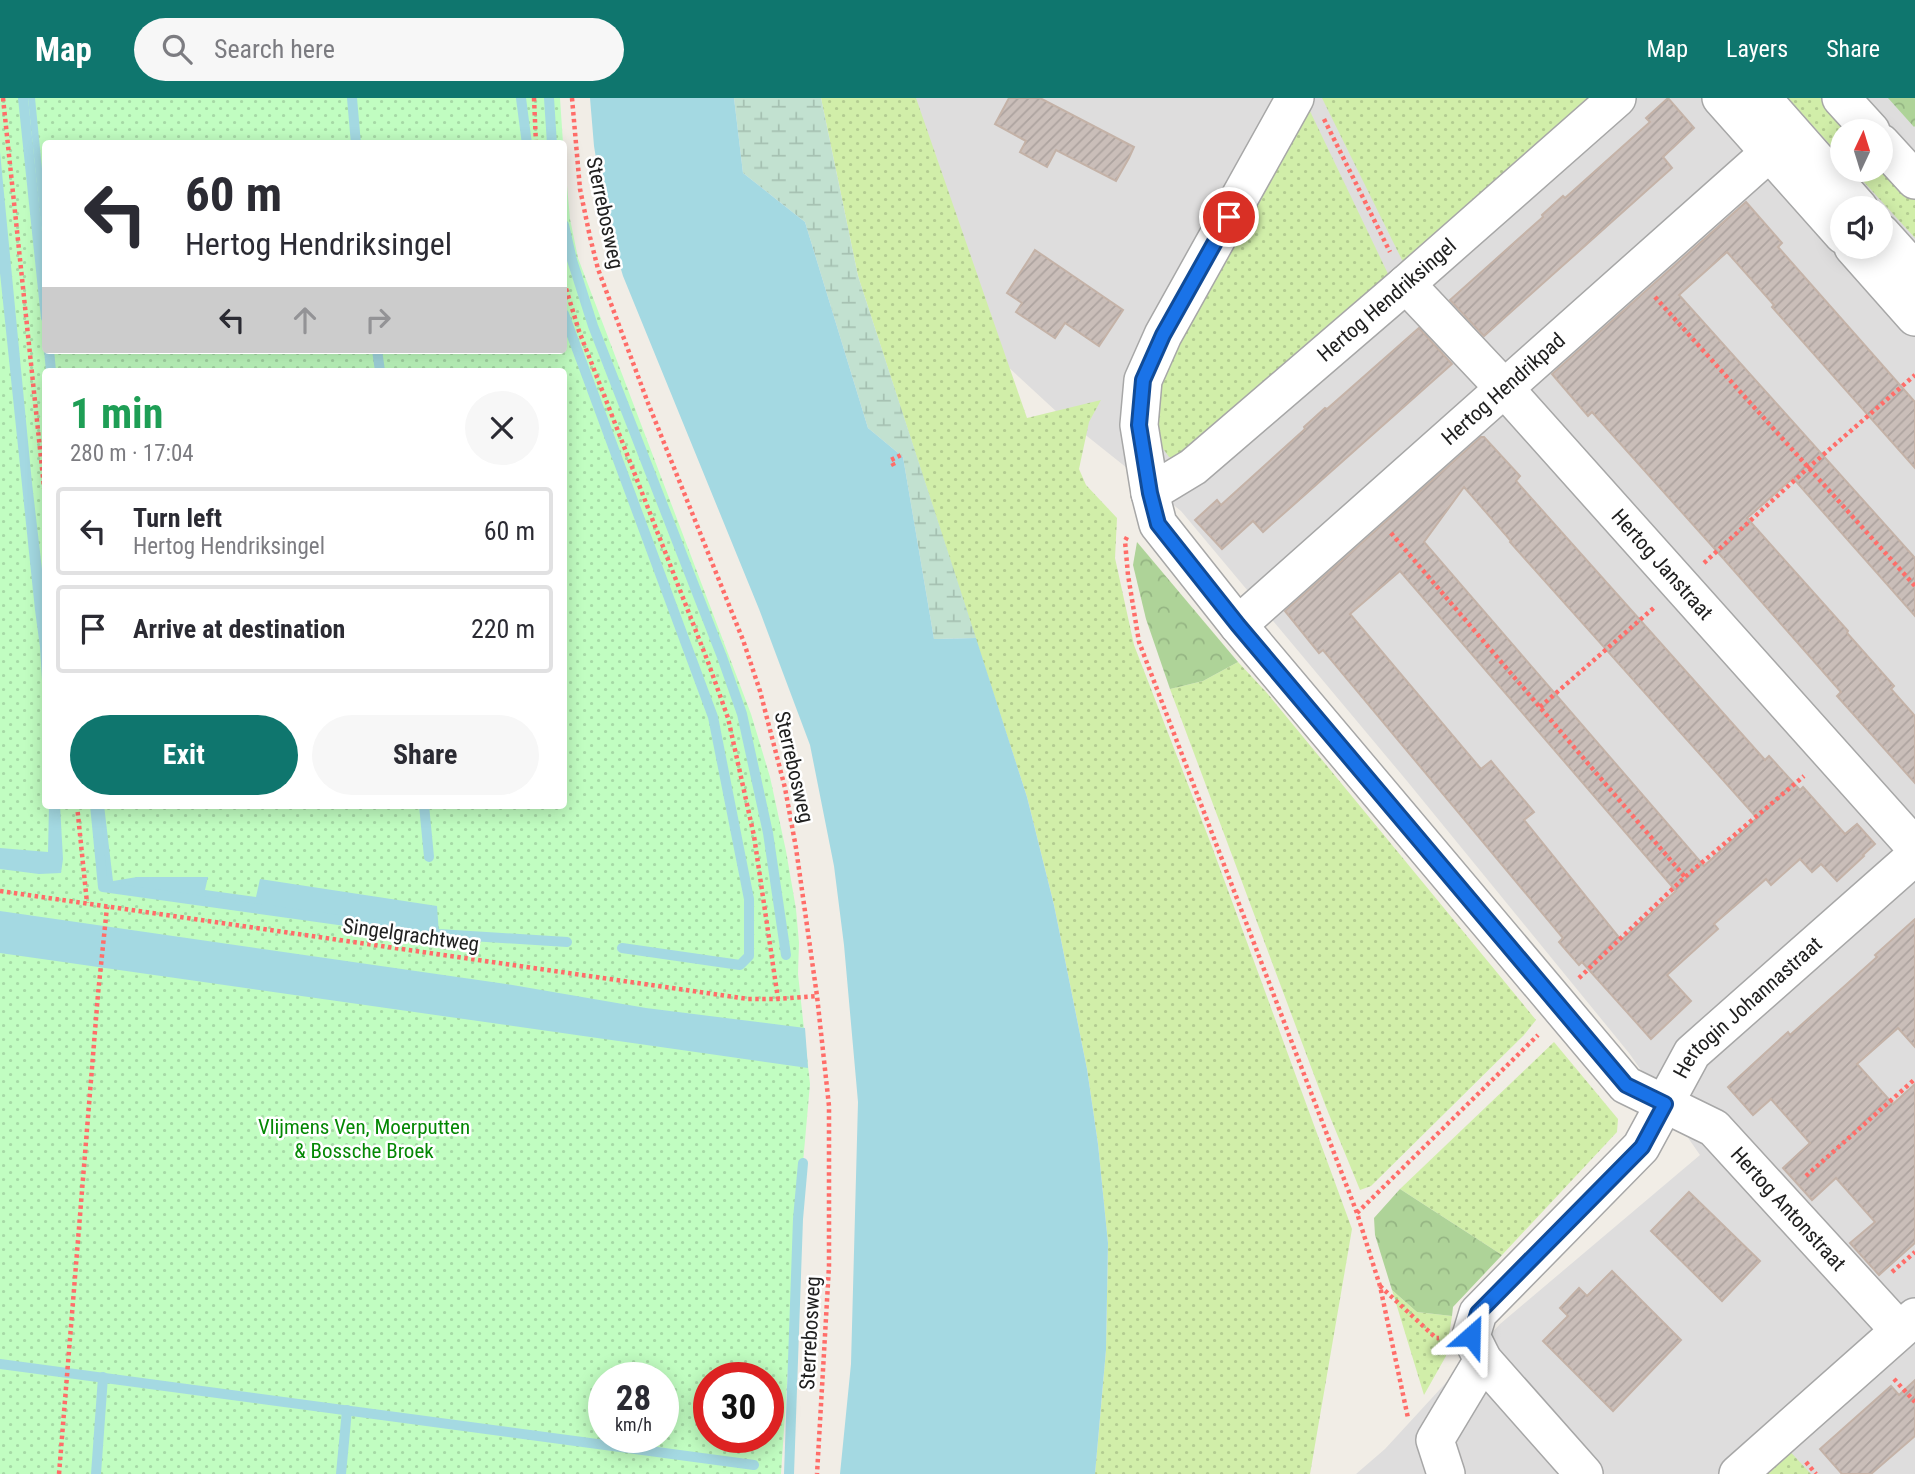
<!DOCTYPE html>
<html lang="en">
<head>
<meta charset="utf-8">
<style>
	body { margin:0; font-family:"Roboto Condensed",sans-serif; background:#f7f7f7; color:#2b2b33; height:100vh; display:flex; flex-direction:column; font-size:26px; white-space:nowrap }
	* { box-sizing:border-box; margin:0 }
	p { font-size:23px; color:#7c7c81 }
	.icon { flex:none; width:38px; height:38px; fill:none; stroke:currentColor; stroke-width:2; stroke-linecap:round; stroke-linejoin:round }
	.map { position:relative; flex:1; overflow:hidden }
	.sheet { position:absolute; left:42px; top:270px; width:525px; height:441px; display:flex; flex-direction:column; background:#fff; border-radius:7px; box-shadow:0 4px 18px #0003 }
	.sheet>* { flex:none }
	.banner { position:absolute; left:42px; top:42px; width:525px; height:214px; border-radius:7px; box-shadow:0 4px 18px #0003; background:#fff; color:#2b2b33; overflow:hidden }
	.needle { width:46px; rotate:4deg }
	.buttons { position:absolute; left:1830px; top:21px; display:grid; gap:14px }
	.buttons a { display:grid; place-items:center; width:63px; height:63px; border-radius:50%; background:#fff; box-shadow:0 4px 18px #0003; font-size:35px }
	.speed { position:absolute; left:588px; top:1264px; display:flex; gap:14px; font-size:35px; font-weight:700; text-align:center }
	.speed>* { display:grid; place-content:center; width:91px; height:91px; border-radius:50%; background:#fff; box-shadow:0 4px 18px #0003; line-height:1 }
	.speed small { font-size:18px; font-weight:400 }
	.speed .limit { border:10px solid #d22; background:#fff; color:#111 }
	.pin { position:absolute; display:grid; place-items:center; width:60px; height:60px; color:#fff; margin:-30px; border:4px solid #fff; border-radius:50%; box-shadow:0 2px 7px #0007 }
	.me { position:absolute; width:77px; margin:-38px; rotate:25deg; stroke-linejoin:round; filter:drop-shadow(0 0 5px #0008) }
	.turn { display:flex; align-items:center; gap:24px; height:147px; padding:0 28px; font-size:32px }
	.turn .icon { width:91px; height:91px; stroke-width:2.5 }
	.turn b { display:block; font-size:49px; line-height:60px }
	.lanes { display:flex; align-items:center; height:66px; padding:0 28px; background:#0003; justify-content:center; gap:35px; direction:ltr }
	.lanes .off { opacity:.35 }
	.round { display:grid; place-items:center; flex:none; width:74px; height:74px; border-radius:37px; background:#f7f7f7 }
	.overview { display:flex; align-items:center; justify-content:space-between; height:119px; padding:0 28px }
	h1 { font-size:42px; font-weight:700; line-height:52px; color:#1e9e55 }
	.button { display:flex; gap:14px; margin-top:auto; padding:14px 28px }
	.button a { flex:1; height:80px; border-radius:42px; background:#0f766e; color:#fff; font-size:28px; font-weight:700; line-height:80px; text-align:center }
	.button a+a { background:#f7f7f7; color:#2b2b33 }
	ul { padding:0; list-style:none }
	li { display:flex; align-items:center; gap:21px; height:88px; margin:0 14px 10px; padding:0 14px; border:4px solid #e1e1e2; border-radius:7px }
	li div { flex:1 }
	li b { display:block; font-size:26px }
	li em { font-style:normal }
	header { display:flex; align-items:center; gap:42px; box-sizing:border-box; height:98px; padding:0 35px; background:#0f766e; color:#fff }
	header strong { font-size:33px }
	nav { display:flex; gap:38px; margin-inline-start:auto; font-size:24px }
	.search { width:490px; height:63px; background:#f7f7f7; display:flex; align-items:center; gap:18px; box-sizing:border-box; padding:0 24px; border-radius:38px; color:#7c7c81; font-size:26px }
	.map>svg:first-child { display:block }
	.residential { fill:#dedddd; fill-rule:evenodd }
	.grass { fill:url(#grass-dots) }
	.forest { fill:url(#forest-crowns) }
	.wetland { fill:url(#wetland-marsh) }
	.park { fill:url(#park-dots); fill-rule:evenodd }
	.water { fill:#a4d9e2 }
	.lines { fill:none; stroke-linecap:round; stroke-linejoin:round }
	.stream { stroke:#a4d9e2; stroke-width:10 }
	.building { fill:url(#building-hatch); stroke:#c4b2a7; stroke-width:2; fill-rule:evenodd }
	.minor-casing { stroke:#a7a7a7; stroke-width:40 }
	.path { stroke:#ff6d69; stroke-width:4.5; stroke-dasharray:3.5 3.5; stroke-linecap:butt }
	.minor { stroke:#fff; stroke-width:37 }
	.route-casing { stroke:#114b97; stroke-width:18 }
	.route { stroke:#1a73e8; stroke-width:12 }
	.labels { text-anchor:middle; dominant-baseline:central; stroke-width:5; stroke-linejoin:round; paint-order:stroke }
	.street-label { font-size:21px; fill:#202020; stroke:#fff }
	.park-label { font-size:21px; fill:#048804; stroke:#fff }
</style>
</head>
<body>
<header>
<strong>Map</strong>
<div class="search"><svg class="icon" aria-label="search" viewBox="0 0 24 24"><circle cx="10" cy="10" r="6"/><path d="M15 15l6 6"/></svg>Search here</div>
<nav><a>Map</a><a>Layers</a><a>Share</a></nav>
</header>
<div class="map">
<svg width="1915" height="1376" viewBox="0 0 1915 1376">
	<defs>
		<pattern id="grass-dots" width="8" height="8" patternUnits="userSpaceOnUse" patternTransform="scale(1.75)"><rect width="8" height="8" fill="#d1eea9"/><path d="M2 2h.1M6 6h.1" fill="none" stroke="#b3cc91" stroke-width="1.8" stroke-linecap="round"/></pattern>
		<pattern id="forest-crowns" width="20" height="18" patternUnits="userSpaceOnUse" patternTransform="scale(1.75)"><rect width="20" height="18" fill="#aed398"/><path d="M2 6a3 3 0 1 1 6 0M12 15a3 3 0 1 1 6 0" fill="none" stroke="#95b583"/></pattern>
		<pattern id="wetland-marsh" width="20" height="14" patternUnits="userSpaceOnUse" patternTransform="scale(1.75)"><rect width="20" height="14" fill="#c2e1d0"/><path d="M1 5h8M5 5V1M11 12h8M15 12V8" fill="none" stroke="#a6c1b2"/></pattern>
		<pattern id="park-dots" width="8" height="8" patternUnits="userSpaceOnUse" patternTransform="scale(1.75)"><rect width="8" height="8" fill="#c1fdc1"/><path d="M2 2h.1M6 6h.1" fill="none" stroke="#a6d9a6" stroke-width="1.8" stroke-linecap="round"/></pattern>
		<pattern id="building-hatch" width="6" height="6" patternUnits="userSpaceOnUse" patternTransform="scale(1.75)"><rect width="6" height="6" fill="#cabeb9"/><path d="M-1 1l2-2M0 6l6-6M5 7l2-2" fill="none" stroke="#ada39f"/></pattern>
	</defs>
	<rect width="100%" height="100%" fill="#f1ede6"/>
	<!-- residential -->
	<path class="residential" d="M890 0H1915V1376H1356L1385 1351 1500 1226 1700 1057 1629 955 1407 683 1181 413 1058 315 928 195ZM1843 33H1881V72H1843ZM1843 110H1881V149H1843Z"/>
	<!-- grass -->
	<g class="grass">
		<path d="M821 0H916L1027 320 1101 302 1089 324 1079 371 1086 387 1117 420 1115 460 1134 547 1211 746 1352 1131 1310 1376H1095L1106 1252 1108 1145 1098 1046 1087 971 1054 807 1027 699 858 178Z"/>
		<path d="M1322 0H1591L1405 168Z"/>
		<path d="M1788 0H1832L1862 33H1843V61Z"/>
		<path d="M1308 9 1390 180 1182 361 1169 359 1159 345 1154 323 1159 289 1176 244Z"/>
		<path d="M1853 72H1881L1915 93V140Z"/>
		<path d="M1238 564 1267 595 1536 922 1524 937 1371 1088 1360 1092 1326 1009 1170 591 1203 583Z"/>
		<path d="M1554 944 1618 1021 1617 1034 1502 1157 1400 1091Z"/>
		<path d="M1392 1192 1417 1214 1452 1218 1446 1258 1424 1297Z"/>
		<path d="M1784 1347 1811 1376H1749Z"/>
	</g>
	<!-- forest -->
	<g class="forest">
		<path d="M1888 0H1915V28L1914 29Z"/>
		<path d="M1137 444 1238 564 1203 583 1170 591 1146 521 1133 467Z"/>
		<path d="M1400 1091 1502 1157 1453 1209 1452 1218 1417 1214 1392 1192 1375 1137 1374 1120Z"/>
	</g>
	<!-- wetland -->
	<path class="wetland" d="M734 0H821L858 178 976 540 934 541 903 359 868 330 805 124 743 75Z"/>
	<!-- park -->
	<path class="park" d="M0 0H560L563 45 46 46V252H564V54L570 121 578 160 751 616 770 679 786 753 796 811 799 845 798 876 810 986 798 1121 781 1376H0ZM46 273H564V707H46ZM604 1279H663V1339H604ZM709 1279H768V1339H709Z"/>
	<!-- water -->
	<g class="water">
		<path d="M28 0H35L45 101V166Z"/>
		<path d="M590 0H734L743 75 805 124 868 330 903 359 934 541 976 540 1027 699 1054 807 1087 971 1098 1046 1108 1145 1106 1252 1095 1376H840L851 1266 858 1004 844 847 834 768 810 647 759 511 623 178 606 121 594 48Z"/>
		<path d="M0 54 32 385 45 497V632L40 549 35 512 0 175Z"/>
		<path d="M49 707H60L63 761 61 775 39 776 0 771V750L48 754Z"/>
		<path d="M97 707H104L113 783 137 779H208L205 792 256 799 260 781 437 808 439 836 103 789Z"/>
		<path d="M0 813 506 886 646 910 805 930 808 970 0 855Z"/>
	</g>
	<g class="lines">
		<!-- stream -->
		<g class="stream">
			<path d="M23 0 46 220"/>
			<path d="M352 0 356 46"/>
			<path d="M521 0 527 46"/>
			<path d="M549 0 552 46"/>
			<path d="M564 127 572 162 593 228 722 559 742 616 768 735 786 857"/>
			<path d="M564 216 713 619 749 801V858L740 867 622 850"/>
			<path d="M49 252 51 273"/>
			<path d="M377 252 380 273"/>
			<path d="M95 707 103 789 439 836 567 844"/>
			<path d="M424 707 429 759"/>
			<path d="M0 1266 754 1367"/>
			<path d="M96 1376 103 1279"/>
			<path d="M341 1376 347 1312"/>
			<path d="M789 1376 798 1121 803 1065"/>
		</g>
	</g>
	<!-- building -->
	<g class="building">
		<path d="M1009 0H1040L1134 49 1129 60 1116 83 1056 52 1047 69 1020 54 1026 43 995 26Z"/>
		<path d="M1668 0 1694 30 1663 59 1672 70 1484 238 1450 202 1543 119 1542 117 1563 98 1565 100 1650 24 1646 20Z"/>
		<path d="M1746 104 1782 145 1778 149 1915 304V370L1772 209 1774 207 1727 154 1679 197 1915 460V518L1793 380 1747 420 1848 533 1847 535 1894 588 1891 591 1915 618V685L1837 598 1841 594 1722 459 1592 314 1588 318 1552 276Z"/>
		<path d="M1035 152 1123 212 1099 248 1065 225 1055 240 1016 214 1022 205 1007 195Z"/>
		<path d="M1419 230 1452 266 1263 434 1253 423 1222 451 1195 422 1217 402 1221 407 1305 331 1304 329 1325 310 1327 311Z"/>
		<path d="M1481 339H1484L1520 378 1516 383 1765 662 1769 658 1800 692 1803 689 1845 736 1857 726 1875 746 1863 757 1864 758 1837 783 1821 766 1812 774 1800 761 1771 787 1766 781 1714 826 1718 831 1667 877 1691 903 1651 941 1582 864 1579 867 1559 844 1563 840 1323 552 1319 555 1285 513ZM1464 389 1511 443 1510 444 1757 720 1704 768 1424 444ZM1400 473 1676 793 1621 842 1524 722 1534 714 1491 663 1481 671 1350 516Z"/>
		<path d="M1915 821V949L1898 930 1857 966 1893 1006 1915 986V1145L1879 1177 1850 1145 1875 1124 1836 1080 1812 1102 1783 1070 1810 1045 1771 1001 1753 1017 1728 989 1788 934 1790 937 1877 859 1875 857Z"/>
		<path d="M1689 1094 1760 1163 1722 1203 1651 1133Z"/>
		<path d="M1612 1173 1681 1242 1613 1313 1543 1243 1568 1218 1560 1210 1579 1190 1587 1198Z"/>
		<path d="M1915 1282V1338L1871 1376H1842L1820 1351 1891 1288 1899 1297Z"/>
	</g>
	<g class="lines">
		<!-- minor casing -->
		<g class="minor-casing">
			<g id="minor">
				<path id="s1" d="M1295 0 1163 237 1143 282 1139 327 1150 395 1158 426 1238 527 1626 987 1714 1030 1899 1232"/>
				<path d="M1721 0 1843 137"/>
				<path d="M1762 0 1859 110"/>
				<path d="M1841 0 1871 33"/>
				<path d="M1881 45 1915 82"/>
				<path d="M1881 135 1915 173"/>
				<path d="M1853 149 1915 219"/>
				<path id="s2" d="M1406 186 1504 290 1915 749"/>
				<path id="s3" d="M1150 395 1193 369 1406 186 1617 0"/>
				<path id="s4" d="M1238 527 1770 54"/>
				<path d="M1446 1376 1435 1342 1483 1262"/>
				<path id="s5" d="M1584 1376 1483 1262 1471 1238 1478 1215 1641 1049 1692 955 1915 758"/>
				<path d="M1738 1376 1915 1219"/>
			</g>
		</g>
		<!-- path -->
		<g class="path">
			<path d="M3 0 46 408"/>
			<path d="M534 0 536 46"/>
			<path d="M572 0 580 91 590 139 598 171 648 305 743 542 760 593 785 690 796 750 817 898 829 1008V1168L817 1376"/>
			<path d="M1324 21 1390 154"/>
			<path d="M564 184 579 233 708 564 728 620 754 738 778 901"/>
			<path d="M1655 199 1915 488"/>
			<path d="M894 368 891 362 903 356"/>
			<path d="M1391 435 1685 779"/>
			<path d="M1127 439 1125 443 1128 477 1139 544 1357 1115 1380 1188 1408 1320"/>
			<path d="M1704 465 1808 370 1915 277"/>
			<path d="M1540 609 1656 508"/>
			<path d="M77 707 87 805"/>
			<path d="M0 793 748 901H778L817 898"/>
			<path d="M1579 880 1685 779 1804 678"/>
			<path d="M1806 1078 1915 981"/>
			<path d="M1357 1115 1538 937"/>
			<path d="M1892 1174 1915 1154"/>
			<path d="M1380 1188 1436 1240H1439"/>
			<path d="M1894 1281 1915 1304"/>
			<path d="M1806 1364 1816 1376"/>
			<path d="M59 1376 98 896 107 809"/>
		</g>
		<!-- minor -->
		<use href="#minor" class="minor"/>
	</g>
	<g class="lines">
		<!-- route casing -->
		<g class="route-casing">
			<path id="route" d="M1229 119 1163 237 1143 282 1139 327 1150 395 1158 426 1238 527 1626 987 1665 1006 1642 1049 1478 1215 1471 1238"/>
		</g>
		<!-- route -->
		<use href="#route" class="route"/>
	</g>
	<g class="labels">
		<!-- street labels -->
		<g class="street-label">
			<text transform="translate(605 115) rotate(78)">Sterrebosweg</text>
			<text stroke="none"><textPath href="#s3" startOffset="306">Hertog Hendriksingel</textPath></text>
			<text stroke="none"><textPath href="#s4" startOffset="355">Hertog Hendrikpad</textPath></text>
			<text stroke="none"><textPath href="#s2" startOffset="380">Hertog Janstraat</textPath></text>
			<text transform="translate(794 669) rotate(77)">Sterrebosweg</text>
			<text transform="translate(411 837) rotate(8)">Singelgrachtweg</text>
			<text stroke="none"><textPath href="#s5" startOffset="614">Hertogin Johannastraat</textPath></text>
			<text stroke="none"><textPath href="#s1" startOffset="1405">Hertog Antonstraat</textPath></text>
			<text transform="translate(810 1235) rotate(-87)">Sterrebosweg</text>
		</g>
		<!-- park labels -->
		<g class="park-label">
			<text x="364" y="1029">Vlijmens Ven, Moerputten<tspan x="364" dy="24">&amp; Bossche Broek</tspan></text>
		</g>
	</g>
</svg>
<div class="buttons">
<a><svg class="needle" viewBox="-14 -14 28 28"><path d="M0-13l5 13h-10z" fill="#e53935"/><path d="M0 13l5-13h-10z" fill="#7c7c81"/></svg></a>
<a><svg class="icon" aria-label="sound" viewBox="0 0 24 24"><path d="M4 9h4l5-4v14l-5-4H4zM17 9q2 3 0 6"/></svg></a>
</div>
<div class="speed"><div>28<small>km/h</small></div><div class="limit">30</div></div>
<div class="pin" style="left:1229px;top:119px;background:#d93025"><svg class="icon" aria-label="arrive" viewBox="0 0 24 24"><path d="M6 21V4h12l-3 4 3 4H6"/></svg></div>
<svg class="me" style="left:1471px;top:1238px" viewBox="-20 -20 40 40"><path d="M0-17L14 15 0 8-14 15z" fill="#1a73e8" stroke="#fff" stroke-width="4"/></svg>
<div class="banner">
<div class="turn"><svg class="icon" aria-label="left" viewBox="0 0 24 24"><path d="M17 20v-9H6M10 6l-5 5 5 5"/></svg><div><b>60 m</b>Hertog Hendriksingel</div></div>
<div class="lanes"><svg class="icon" aria-label="left" viewBox="0 0 24 24"><path d="M17 20v-9H6M10 6l-5 5 5 5"/></svg><svg class="icon off" aria-label="ahead" viewBox="0 0 24 24"><path d="M12 20V5M6 11l6-6 6 6"/></svg><svg class="icon off" aria-label="right" viewBox="0 0 24 24"><path d="M7 20v-9h11M14 6l5 5-5 5"/></svg></div>
</div>
<section class="sheet">
<div class="overview"><div><h1>1 min</h1><p>280 m · 17:04</p></div><a class="round"><svg class="icon" aria-label="close" viewBox="0 0 24 24"><path d="M6 6l12 12M18 6L6 18"/></svg></a></div>
<ul>
<li><svg class="icon" aria-label="left" viewBox="0 0 24 24"><path d="M17 20v-9H6M10 6l-5 5 5 5"/></svg><div><b>Turn left</b><p>Hertog Hendriksingel</p></div><em>60 m</em></li>
<li><svg class="icon" aria-label="arrive" viewBox="0 0 24 24"><path d="M6 21V4h12l-3 4 3 4H6"/></svg><div><b>Arrive at destination</b></div><em>220 m</em></li>
</ul>
<div class="button"><a>Exit</a><a>Share</a></div>
</section>
</div>
</body>
</html>
